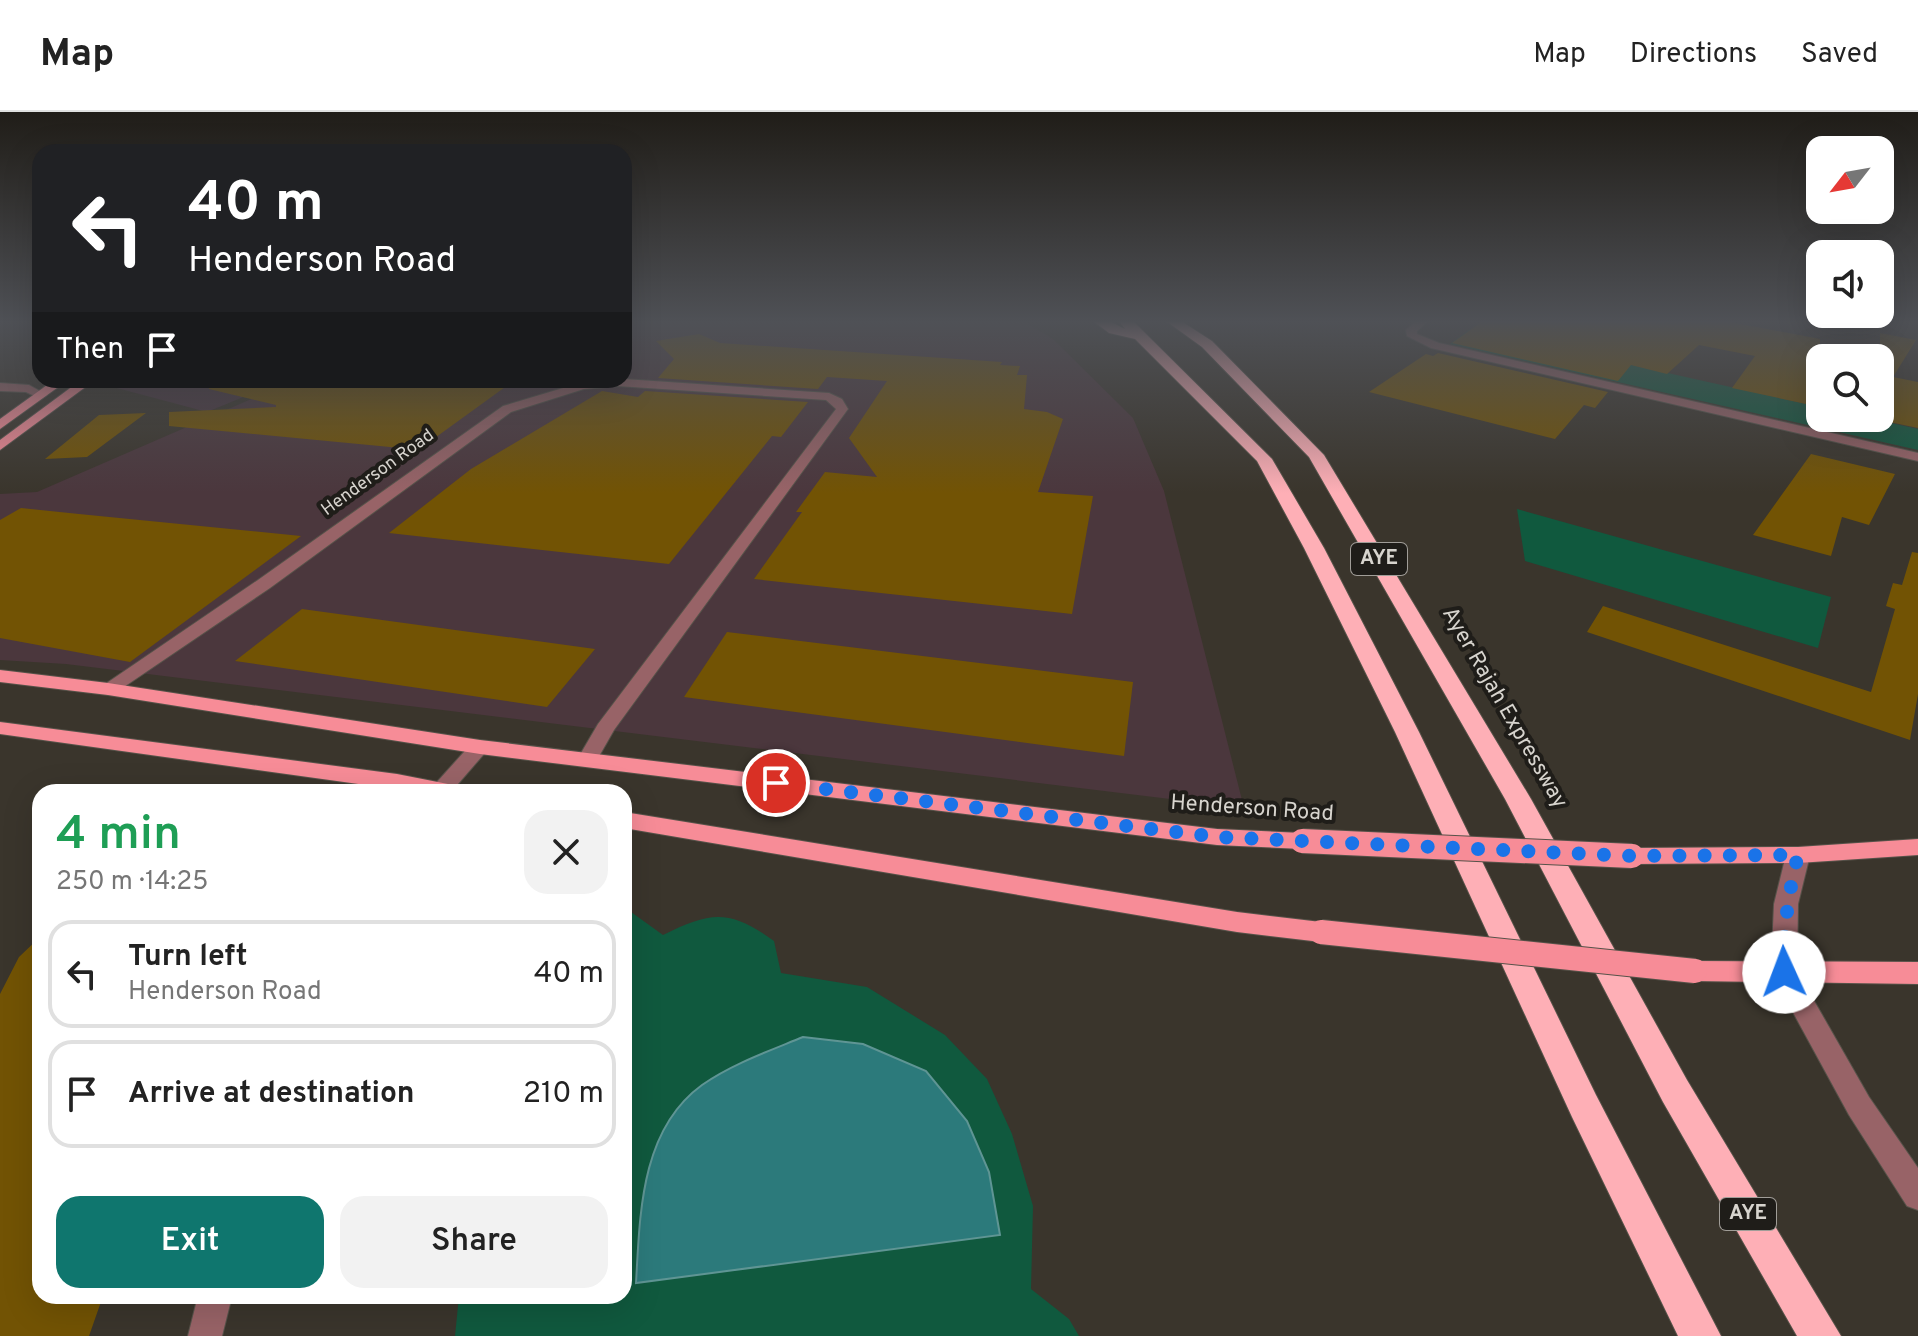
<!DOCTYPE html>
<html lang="en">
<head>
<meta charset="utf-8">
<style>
	body { margin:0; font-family:Overpass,sans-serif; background:#f2f2f2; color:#222; height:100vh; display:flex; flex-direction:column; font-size:30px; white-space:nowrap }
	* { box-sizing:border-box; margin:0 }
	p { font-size:26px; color:#767676 }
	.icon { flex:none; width:44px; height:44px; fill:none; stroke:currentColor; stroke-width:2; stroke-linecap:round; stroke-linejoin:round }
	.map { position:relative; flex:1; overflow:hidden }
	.details { position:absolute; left:32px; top:672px; width:600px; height:520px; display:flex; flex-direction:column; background:#fff; border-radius:24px; box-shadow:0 8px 32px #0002 }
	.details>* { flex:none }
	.guide { position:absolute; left:32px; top:32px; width:600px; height:244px; border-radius:24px; box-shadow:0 8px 32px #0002; background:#202124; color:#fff; overflow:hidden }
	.needle { width:52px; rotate:239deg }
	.buttons { position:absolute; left:1806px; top:24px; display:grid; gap:16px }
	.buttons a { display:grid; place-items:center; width:88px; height:88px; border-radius:16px; background:#fff; box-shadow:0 8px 32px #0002; font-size:40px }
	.pin { position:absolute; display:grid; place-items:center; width:68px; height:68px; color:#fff; margin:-34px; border:4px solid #fff; border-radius:50%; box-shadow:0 2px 8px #0007 }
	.me { position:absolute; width:88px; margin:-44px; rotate:358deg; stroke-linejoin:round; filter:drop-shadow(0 0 6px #0008) }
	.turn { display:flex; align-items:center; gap:28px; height:168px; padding:0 24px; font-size:36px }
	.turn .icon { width:104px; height:104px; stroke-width:2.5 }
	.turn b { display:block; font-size:56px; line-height:68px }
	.then { display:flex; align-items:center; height:76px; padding:0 24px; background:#0003; gap:16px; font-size:30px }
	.round { display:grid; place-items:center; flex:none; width:84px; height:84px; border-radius:24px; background:#f2f2f2 }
	.headline { display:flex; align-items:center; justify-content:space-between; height:136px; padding:0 24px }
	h1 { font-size:48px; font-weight:600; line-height:60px; color:#1e9e55 }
	.primary-button { display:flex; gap:16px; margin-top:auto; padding:16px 24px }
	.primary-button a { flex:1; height:92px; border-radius:24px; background:#0f766e; color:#fff; font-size:32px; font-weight:600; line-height:92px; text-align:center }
	.primary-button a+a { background:#f2f2f2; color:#222 }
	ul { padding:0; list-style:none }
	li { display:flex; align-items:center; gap:24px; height:108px; margin:0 16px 12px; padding:0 8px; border:4px solid #e0e0e0; border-radius:24px }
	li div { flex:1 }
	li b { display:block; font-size:30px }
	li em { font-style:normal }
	header { display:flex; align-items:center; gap:48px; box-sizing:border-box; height:112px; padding:0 40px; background:#fff; border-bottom:2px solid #e0e0e0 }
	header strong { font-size:38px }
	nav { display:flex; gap:44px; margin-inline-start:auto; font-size:28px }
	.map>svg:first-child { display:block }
	.industrial { fill:#4b373d }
	.education { fill:#4a3740 }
	.green { fill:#10593e; fill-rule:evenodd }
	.water { fill:#2c7a7b; stroke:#5f9594; stroke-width:2 }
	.building { fill:#725304 }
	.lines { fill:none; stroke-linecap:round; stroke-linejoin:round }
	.minor-casing { stroke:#565249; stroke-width:2 }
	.major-casing { stroke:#565249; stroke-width:2 }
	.highway-casing { stroke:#565249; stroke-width:2 }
	.minor { fill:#986367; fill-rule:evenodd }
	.major { fill:#f78c97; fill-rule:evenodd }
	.highway { fill:#feafb6; fill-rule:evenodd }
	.major-bridge-casing { stroke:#565249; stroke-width:26; stroke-linecap:butt }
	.major-bridge { stroke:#f78c97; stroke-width:24 }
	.route { stroke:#1a73e8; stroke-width:14; stroke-dasharray:0 25.2 }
	.labels { text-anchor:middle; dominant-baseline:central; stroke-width:8; stroke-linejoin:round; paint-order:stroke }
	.far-street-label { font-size:18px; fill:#d7d4ce; stroke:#1f1d19 }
	.shield { fill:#1f1d19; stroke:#a09d98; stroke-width:2 }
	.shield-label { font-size:20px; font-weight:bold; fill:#d7d4ce }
	.street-label { font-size:22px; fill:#d7d4ce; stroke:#1f1d19 }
</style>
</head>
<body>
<header>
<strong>Map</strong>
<nav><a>Map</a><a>Directions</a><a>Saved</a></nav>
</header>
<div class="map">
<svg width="1918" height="1224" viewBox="0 0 1918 1224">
	<rect width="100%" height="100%" fill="#3a352c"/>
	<!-- industrial -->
	<path class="industrial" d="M624 209H1023L1053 227 1133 306 1164 379 1244 696 66 552 0 548V382L37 380 295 268H624Z"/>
	<!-- education -->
	<path class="education" d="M123 268H284L207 300 113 275Z"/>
	<!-- green -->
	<g class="green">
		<path d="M1470 217 1820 295V306H1868L1918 317V338L1450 232Z"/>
		<path d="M1517 397 1831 485 1818 536 1525 449Z"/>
		<path d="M624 795 663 823C711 799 730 797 774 829L781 861 867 875 945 923 987 967 1012 1022 1033 1094 1031 1177 1069 1207 1079 1224H455L459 1184H624ZM803 925 636 1171C640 1103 640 1017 702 973 732 952 769 939 803 925Z"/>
	</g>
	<!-- water -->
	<path class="water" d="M803 925 863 932 926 959 967 1009 989 1060 1000 1123 636 1171C640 1103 640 1018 702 973 732 952 769 939 803 925Z"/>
	<!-- building -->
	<g class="building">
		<path d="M1483 209H1725L1820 227V295L1732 276 1755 244 1699 233 1667 262 1631 253 1618 269 1452 231Z"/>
		<path d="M1880 221 1916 228 1893 265 1918 270V316L1880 308Z"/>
		<path d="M699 222 720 231 1002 250 1000 253 1020 254 1017 263H1027L1024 297 1047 300 1063 307 1038 380 1093 384 1072 502 754 467 802 400H796L825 360 877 365 849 326 887 269 827 265 818 277 658 266 674 247 656 229Z"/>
		<path d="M1438 241 1608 280 1595 296 1584 293 1555 327 1369 280 1426 242 1433 244Z"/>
		<path d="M210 268H515L432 328 425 327 411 337 169 314V300L276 295V293L209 277Z"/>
		<path d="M602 279 638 285 645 279 808 290 781 325 772 324 669 452 389 421 471 357Z"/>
		<path d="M146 301 87 345 45 347 99 303Z"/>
		<path d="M1811 342 1895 362 1869 413 1842 405 1831 444 1753 423Z"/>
		<path d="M21 396 79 402 301 424 130 550 0 526V408Z"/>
		<path d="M1912 440 1918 441V582L1910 628 1587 520 1603 494 1871 580 1895 497 1886 494 1893 471 1902 473Z"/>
		<path d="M302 497 595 537 547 595 235 549Z"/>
		<path d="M727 520 1133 570 1124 644 684 585Z"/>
		<path d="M40 825V1184H103L89 1224H0V882L19 845Z"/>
	</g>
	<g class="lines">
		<!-- minor casing -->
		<g class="minor-casing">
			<g id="minor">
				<path d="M1416 209H1428L1417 219V222L1439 231 1918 341V349L1431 236 1407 224 1406 218Z"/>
				<path d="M624 267 829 281 842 287 848 297 614 618 594 653H580L577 648 598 612 817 322 836 297 826 288 617 274 584 277 511 300 270 476 115 581 108 583 98 577 258 468 503 294 583 270Z"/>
				<path d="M0 271 29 273 47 283 41 287 26 280 0 279Z"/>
				<path d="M480 628 490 635 451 680H428L473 630Z"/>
				<path d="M1798 735 1806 737 1810 743 1798 792 1797 859 1869 985 1918 1056V1098L1907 1094 1849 1003 1771 860 1774 792 1786 743 1790 737Z"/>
				<path d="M198 1184H232L222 1224H188Z"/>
			</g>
		</g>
		<!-- major casing -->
		<g class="major-casing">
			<g id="major">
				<path d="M54 268H68L0 317V307Z"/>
				<path d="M81 268H95L0 338V328Z"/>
				<path d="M0 558 108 571 480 628 1217 717 1302 721 1310 723 1313 729 1310 735 1302 737 1217 733 480 642 108 583 0 570Z"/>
				<path d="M0 610 397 662 453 673 461 675 464 680H416L0 622Z"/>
				<path d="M624 700 1237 800 1321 810 1330 813 1333 820 1330 827 1321 830 1237 820 624 716Z"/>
				<path d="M1918 727V743L1798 751 1632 752 1624 750 1620 744 1624 738 1632 736 1798 735Z"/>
				<path d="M1695 849 1918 850V872L1695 869 1686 866 1682 859 1686 852Z"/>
			</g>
		</g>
		<!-- highway casing -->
		<g class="highway-casing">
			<g id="highway">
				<path d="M1093 209H1109L1125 217 1119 209H1133L1272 347 1324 436 1419 620 1596 983 1721 1224H1678L1572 1005 1395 620 1304 436 1257 349 1135 227 1109 221Z"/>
				<path d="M1166 209H1181L1212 229 1324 343 1531 687 1687 968 1841 1224H1797L1663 990 1505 687 1309 345 1202 235Z"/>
			</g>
		</g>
		<!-- minor -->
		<use href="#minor" class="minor"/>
		<!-- major -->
		<use href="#major" class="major"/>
		<!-- highway -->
		<use href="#highway" class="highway"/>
		<!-- major-bridge casing -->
		<g class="major-bridge-casing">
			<g id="major-bridge">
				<path d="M1302 729 1632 744"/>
				<path d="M1321 820 1695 859"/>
			</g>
		</g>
		<!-- major-bridge -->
		<use href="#major-bridge" class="major-bridge"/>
	</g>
	<!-- sky -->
	<linearGradient id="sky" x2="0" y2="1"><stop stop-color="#201d18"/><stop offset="0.55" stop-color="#4f5156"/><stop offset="1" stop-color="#4f5156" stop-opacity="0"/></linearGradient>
	<rect width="1918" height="381" fill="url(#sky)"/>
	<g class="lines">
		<!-- route -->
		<path class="route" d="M776 671 1217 725 1632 744 1798 743C1788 783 1783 819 1784 860"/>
	</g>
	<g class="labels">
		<!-- far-street labels -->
		<g class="far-street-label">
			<text transform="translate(378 361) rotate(-36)">Henderson Road</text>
		</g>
		<!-- shield labels -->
		<g class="shield">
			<rect x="1351" y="431" width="56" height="32" rx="6"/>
			<rect x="1720" y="1086" width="56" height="32" rx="6"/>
		</g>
		<g class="shield-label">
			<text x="1379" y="447">AYE</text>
			<text x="1748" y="1102">AYE</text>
		</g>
		<!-- street labels -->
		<g class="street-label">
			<text transform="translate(1504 596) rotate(60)">Ayer Rajah Expressway</text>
			<text transform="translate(1252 697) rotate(4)">Henderson Road</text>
		</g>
	</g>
</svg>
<div class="buttons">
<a><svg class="needle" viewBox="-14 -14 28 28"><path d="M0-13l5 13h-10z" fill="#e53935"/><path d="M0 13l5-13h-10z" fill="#767676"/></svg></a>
<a><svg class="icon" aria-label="sound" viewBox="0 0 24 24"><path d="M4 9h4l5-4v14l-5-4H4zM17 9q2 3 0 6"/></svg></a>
<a><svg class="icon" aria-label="search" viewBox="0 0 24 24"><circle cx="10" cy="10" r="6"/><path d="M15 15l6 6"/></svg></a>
</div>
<div class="pin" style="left:776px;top:671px;background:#d93025"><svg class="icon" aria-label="arrive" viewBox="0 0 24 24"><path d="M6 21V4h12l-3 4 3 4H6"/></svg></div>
<svg class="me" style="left:1784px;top:860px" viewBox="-20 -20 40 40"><circle r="19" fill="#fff"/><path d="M0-13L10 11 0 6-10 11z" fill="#1a73e8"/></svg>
<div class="guide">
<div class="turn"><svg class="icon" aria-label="left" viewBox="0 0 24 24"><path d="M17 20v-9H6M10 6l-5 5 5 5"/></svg><div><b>40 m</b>Henderson Road</div></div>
<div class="then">Then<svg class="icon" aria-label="arrive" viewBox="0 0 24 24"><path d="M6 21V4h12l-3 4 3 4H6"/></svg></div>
</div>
<section class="details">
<div class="headline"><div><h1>4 min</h1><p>250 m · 14:25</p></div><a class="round"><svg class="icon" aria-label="close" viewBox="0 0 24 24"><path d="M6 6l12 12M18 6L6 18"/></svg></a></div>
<ul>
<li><svg class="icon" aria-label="left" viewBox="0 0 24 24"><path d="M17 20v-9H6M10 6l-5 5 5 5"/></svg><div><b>Turn left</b><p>Henderson Road</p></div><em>40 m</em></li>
<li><svg class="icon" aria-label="arrive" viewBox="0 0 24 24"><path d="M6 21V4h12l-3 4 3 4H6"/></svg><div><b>Arrive at destination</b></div><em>210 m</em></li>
</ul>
<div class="primary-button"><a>Exit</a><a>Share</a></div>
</section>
</div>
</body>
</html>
